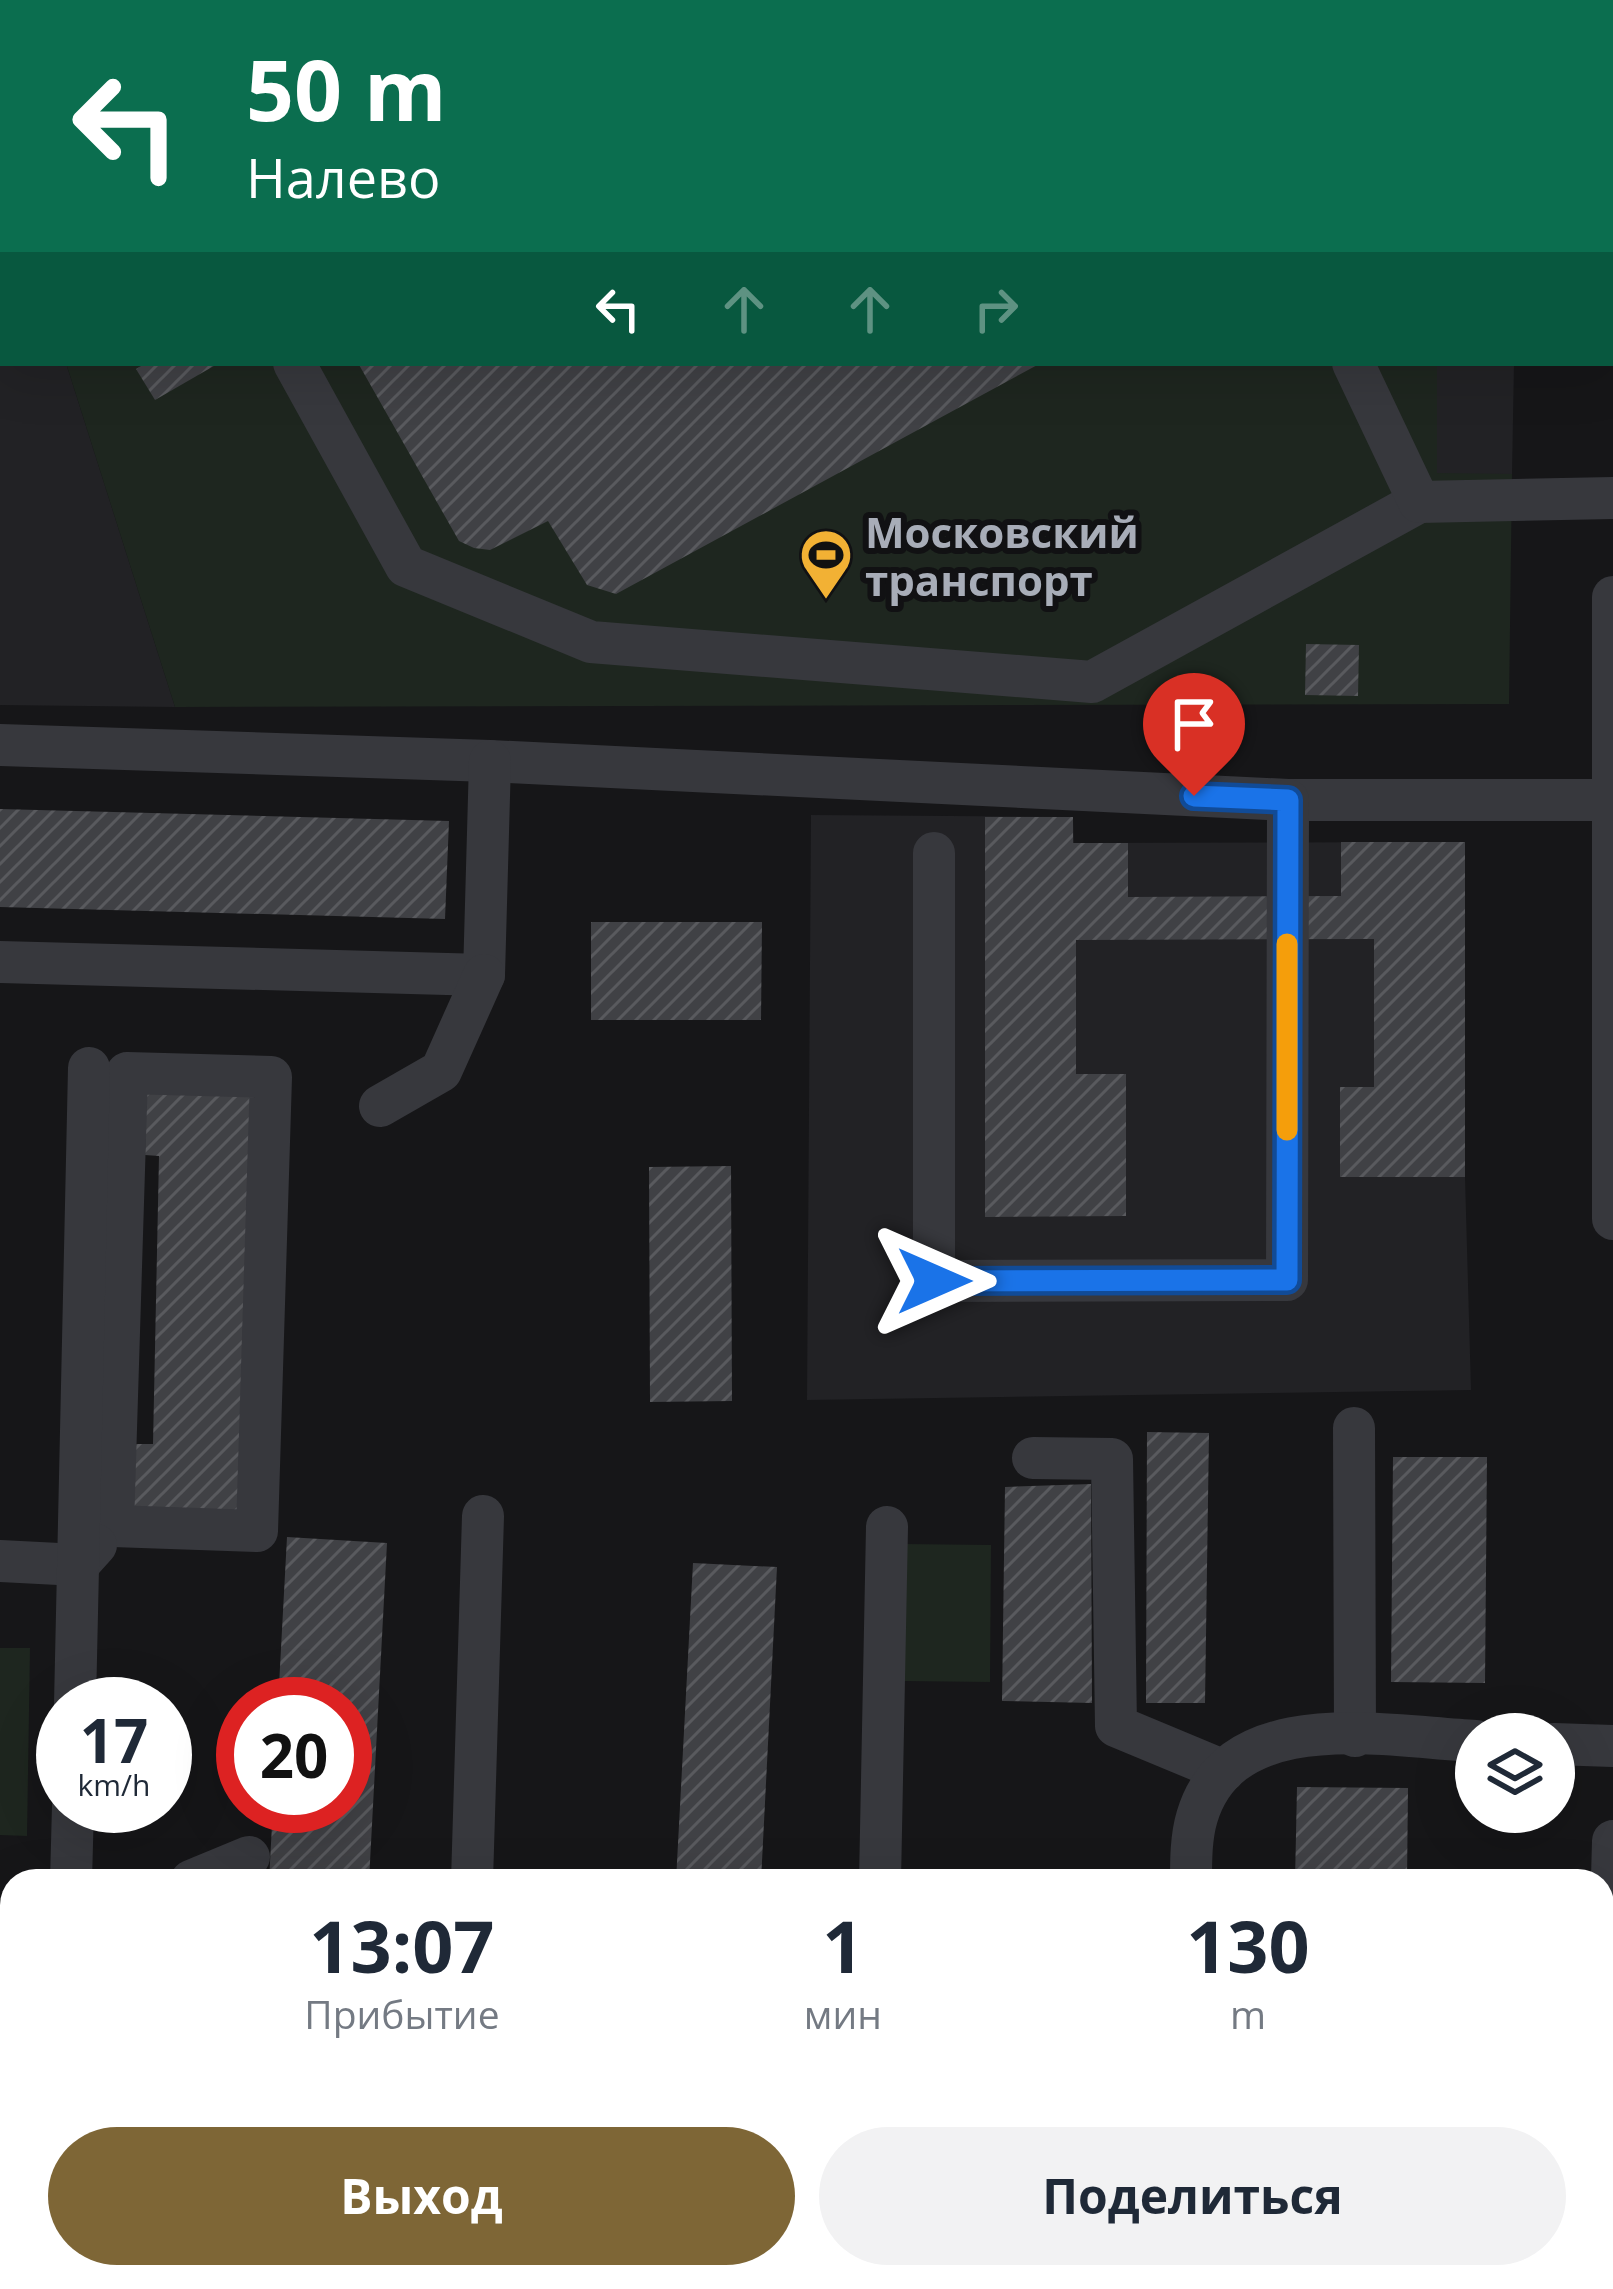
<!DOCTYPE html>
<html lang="ru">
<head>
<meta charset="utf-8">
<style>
	body { margin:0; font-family:"Open Sans",sans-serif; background:#f2f2f3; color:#1f2937; height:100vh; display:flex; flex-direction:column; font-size:45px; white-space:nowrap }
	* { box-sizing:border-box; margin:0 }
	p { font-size:39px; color:#747a83 }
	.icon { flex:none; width:66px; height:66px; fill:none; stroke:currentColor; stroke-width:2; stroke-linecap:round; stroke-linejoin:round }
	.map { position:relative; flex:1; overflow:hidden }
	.sheet { position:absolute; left:0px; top:1869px; width:1614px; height:420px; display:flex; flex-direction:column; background:#fff; border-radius:36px 36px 0 0; box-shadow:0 12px 48px #0002 }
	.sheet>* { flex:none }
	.top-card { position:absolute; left:0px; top:0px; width:1614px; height:366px; box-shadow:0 12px 48px #0002; background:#0b6e4f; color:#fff; overflow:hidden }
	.tools { position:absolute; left:1455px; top:1713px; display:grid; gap:24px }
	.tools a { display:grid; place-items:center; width:120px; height:120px; border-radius:50%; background:#fff; box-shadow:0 12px 48px #0002; font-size:60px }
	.speed { position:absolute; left:36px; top:1677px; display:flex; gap:24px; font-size:60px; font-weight:700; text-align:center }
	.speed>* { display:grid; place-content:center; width:156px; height:156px; border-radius:50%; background:#fff; box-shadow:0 12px 48px #0002; line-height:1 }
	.speed small { font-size:30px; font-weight:400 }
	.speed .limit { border:18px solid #d22; background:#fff; color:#111 }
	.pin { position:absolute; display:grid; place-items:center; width:102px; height:102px; color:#fff; margin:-123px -51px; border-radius:50% 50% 50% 0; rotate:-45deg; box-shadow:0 0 12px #0007 }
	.pin .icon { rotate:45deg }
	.me { position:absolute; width:132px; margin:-66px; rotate:90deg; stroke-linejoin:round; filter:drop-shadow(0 0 9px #0008) }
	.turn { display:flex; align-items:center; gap:42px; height:252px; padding:0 48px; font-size:54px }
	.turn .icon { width:156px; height:156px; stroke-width:2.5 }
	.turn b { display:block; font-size:84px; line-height:102px }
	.lanes { display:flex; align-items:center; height:114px; padding:0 48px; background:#0003; justify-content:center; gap:60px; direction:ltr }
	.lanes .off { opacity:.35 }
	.eta { display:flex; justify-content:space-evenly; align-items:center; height:204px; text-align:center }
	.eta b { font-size:72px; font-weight:700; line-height:84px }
	.cta { display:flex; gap:24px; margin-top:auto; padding:24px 48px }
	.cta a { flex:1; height:138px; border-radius:72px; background:#7e6636; color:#fff; font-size:48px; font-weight:700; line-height:138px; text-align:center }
	.cta a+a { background:#f2f2f3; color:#1f2937 }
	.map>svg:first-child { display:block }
	.built { fill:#222225 }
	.forest { fill:url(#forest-firs) }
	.park { fill:#1e261f }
	.building { fill:url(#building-hatch) }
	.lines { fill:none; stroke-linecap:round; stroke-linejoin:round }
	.minor { stroke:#37383d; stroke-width:42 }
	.major { stroke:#53555c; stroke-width:54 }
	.tram { stroke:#4a4c52; stroke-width:3 }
	.route-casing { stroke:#114b97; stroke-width:30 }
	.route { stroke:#1a73e8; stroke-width:21 }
	.slow { stroke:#f59e0b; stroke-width:21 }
	.labels { text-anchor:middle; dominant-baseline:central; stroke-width:12; stroke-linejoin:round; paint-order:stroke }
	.poi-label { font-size:42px; font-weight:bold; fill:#a8adb8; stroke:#111113; text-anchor:start }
</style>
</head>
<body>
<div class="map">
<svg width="1613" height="2289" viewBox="0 0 1613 2289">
	<defs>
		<pattern id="forest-firs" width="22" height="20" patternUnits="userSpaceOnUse" patternTransform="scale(3)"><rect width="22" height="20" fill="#1e261f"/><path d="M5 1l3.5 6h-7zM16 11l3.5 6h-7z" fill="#3c433d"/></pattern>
		<pattern id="building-hatch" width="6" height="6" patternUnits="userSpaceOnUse" patternTransform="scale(3)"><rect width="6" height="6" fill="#404145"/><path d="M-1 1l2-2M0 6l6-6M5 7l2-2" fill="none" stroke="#595a5e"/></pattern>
	</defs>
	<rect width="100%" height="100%" fill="#161618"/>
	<!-- built -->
	<g class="built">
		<path d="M8 0H169L170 3H3V363H66L175 707 0 705V4Z"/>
		<path d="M1437 363H1514L1512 474H1437Z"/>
		<path d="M811 815 1073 817 1074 843 1465 842V1177L1471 1390 807 1400Z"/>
	</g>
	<!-- forest -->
	<path class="forest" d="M1326 2277H1479L1481 2283 1472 2289 1371 2287Z"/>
	<!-- park -->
	<g class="park">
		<path d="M169 0H1284V3Z"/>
		<path d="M66 363H1437V473L1512 474 1509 704 175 707Z"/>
		<path d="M903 1544 991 1545 990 1682 902 1681Z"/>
		<path d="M0 1648H30L27 1836 0 1835Z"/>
	</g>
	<!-- building -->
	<g class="building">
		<path d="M146 363H219L155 400 136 369Z"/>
		<path d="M358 363H1041L616 594 587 585 548 521 490 550 474 548 459 541Z"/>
		<path d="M1306 644 1359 645 1358 696 1305 695Z"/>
		<path d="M0 809 449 821 445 919 0 907Z"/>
		<path d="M985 817H1073V843H1128V897L1341 896V842H1465V1177H1340V1087H1374V939L1076 940V1074H1126V1216L985 1217Z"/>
		<path d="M591 922H762L761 1020H591Z"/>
		<path d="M146 1088 254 1089 246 1521 123 1520 124 1444H153L159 1156 145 1155Z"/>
		<path d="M731 1166 732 1401 650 1402 649 1167Z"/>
		<path d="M1147 1432 1209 1433 1205 1703H1146Z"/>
		<path d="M1393 1457H1487L1485 1683 1391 1682Z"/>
		<path d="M1091 1484 1092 1703 1002 1701 1005 1487Z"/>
		<path d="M287 1537 387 1543 369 1881H269L273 1806H345V1704H278Z"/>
		<path d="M693 1563 777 1567 761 1881H676Z"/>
		<path d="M1297 1787 1408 1788 1407 1881H1295Z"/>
	</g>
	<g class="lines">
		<!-- minor -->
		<g class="minor">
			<path d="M203 0 204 3"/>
			<path d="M1147 0 1151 3"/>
			<path d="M1465 3V0"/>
			<path d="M1611 15H1613"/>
			<path d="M294 363 406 566 591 642 1092 682 1419 502"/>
			<path d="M1353 363 1419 502 1613 498"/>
			<path d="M1613 597V1219"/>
			<path d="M0 745 490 761 1288 800H1610"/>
			<path d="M934 853V1281L1287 1280 1288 800"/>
			<path d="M0 962 484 975 490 761"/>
			<path d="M127 1073 271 1077 257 1531 113 1526Z"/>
			<path d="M380 1106 441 1071 484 975"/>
			<path d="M1354 1428 1355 1736"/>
			<path d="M1033 1458 1112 1459 1116 1726 1224 1771"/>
			<path d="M0 1561 78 1565 96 1545"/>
			<path d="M75 1704 89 1068"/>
			<path d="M1554 1744 1613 1746"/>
			<path d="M71 1881 73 1806"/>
			<path d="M191 1881 249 1857"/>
			<path d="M472 1881 483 1516"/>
			<path d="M880 1881 887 1527"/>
			<path d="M1191 1881C1191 1860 1191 1837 1197 1817 1231 1703 1387 1737 1476 1741"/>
			<path d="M0 2272H12"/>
			<path d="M146 2277 489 2289"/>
			<path d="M1611 2289 1607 2063 1613 1841"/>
		</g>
		<!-- major -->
		<g class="major">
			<path d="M0 2036 12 2037"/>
			<path d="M0 2122 12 2123"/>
			<path d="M1602 2154 1613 2157"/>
			<path d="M1602 2256 1613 2259"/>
		</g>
		<!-- tram -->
		<g class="tram">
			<path d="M0 2089 12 2090"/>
			<path d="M1602 2212 1613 2215"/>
		</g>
	</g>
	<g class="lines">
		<!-- route casing -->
		<g class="route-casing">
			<path id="route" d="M934 1281 1287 1280 1288 800 1194 796"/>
		</g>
		<!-- route -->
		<use href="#route" class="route"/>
		<!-- slow -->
		<path class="slow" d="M1287 944V1130"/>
	</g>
	<!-- icons -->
	<defs>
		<g id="stadium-pin" transform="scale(2.7)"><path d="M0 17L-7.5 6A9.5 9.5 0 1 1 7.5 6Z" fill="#f2b134" stroke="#111113"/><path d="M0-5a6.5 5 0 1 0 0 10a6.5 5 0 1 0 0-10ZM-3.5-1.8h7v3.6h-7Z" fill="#111"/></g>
	</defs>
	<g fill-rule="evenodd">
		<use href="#stadium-pin" x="826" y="555"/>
	</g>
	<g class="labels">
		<!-- poi labels -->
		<g class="poi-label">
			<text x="865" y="531">Московский<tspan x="865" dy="48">транспорт</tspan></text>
		</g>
	</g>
</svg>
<div class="tools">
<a><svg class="icon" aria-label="layers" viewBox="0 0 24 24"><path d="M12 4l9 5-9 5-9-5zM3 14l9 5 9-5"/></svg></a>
</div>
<div class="speed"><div>17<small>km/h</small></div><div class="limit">20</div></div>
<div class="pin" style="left:1194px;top:796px;background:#d93025"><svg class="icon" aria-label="arrive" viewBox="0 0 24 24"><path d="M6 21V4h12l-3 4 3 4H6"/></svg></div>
<svg class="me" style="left:934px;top:1281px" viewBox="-20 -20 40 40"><path d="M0-17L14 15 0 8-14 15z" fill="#1a73e8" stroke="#fff" stroke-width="4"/></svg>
<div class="top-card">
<div class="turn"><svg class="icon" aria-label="left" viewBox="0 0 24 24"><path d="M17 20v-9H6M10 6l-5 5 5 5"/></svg><div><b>50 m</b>Налево</div></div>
<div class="lanes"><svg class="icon" aria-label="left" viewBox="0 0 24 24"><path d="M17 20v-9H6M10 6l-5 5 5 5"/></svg><svg class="icon off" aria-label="ahead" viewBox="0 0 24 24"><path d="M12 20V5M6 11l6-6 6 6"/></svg><svg class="icon off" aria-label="ahead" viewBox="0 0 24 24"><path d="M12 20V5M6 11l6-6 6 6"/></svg><svg class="icon off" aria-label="right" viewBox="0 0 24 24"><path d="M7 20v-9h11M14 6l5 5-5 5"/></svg></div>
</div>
<section class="sheet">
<div class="eta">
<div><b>13:07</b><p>Прибытие</p></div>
<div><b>1</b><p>мин</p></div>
<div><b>130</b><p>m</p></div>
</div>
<div class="cta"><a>Выход</a><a>Поделиться</a></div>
</section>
</div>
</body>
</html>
